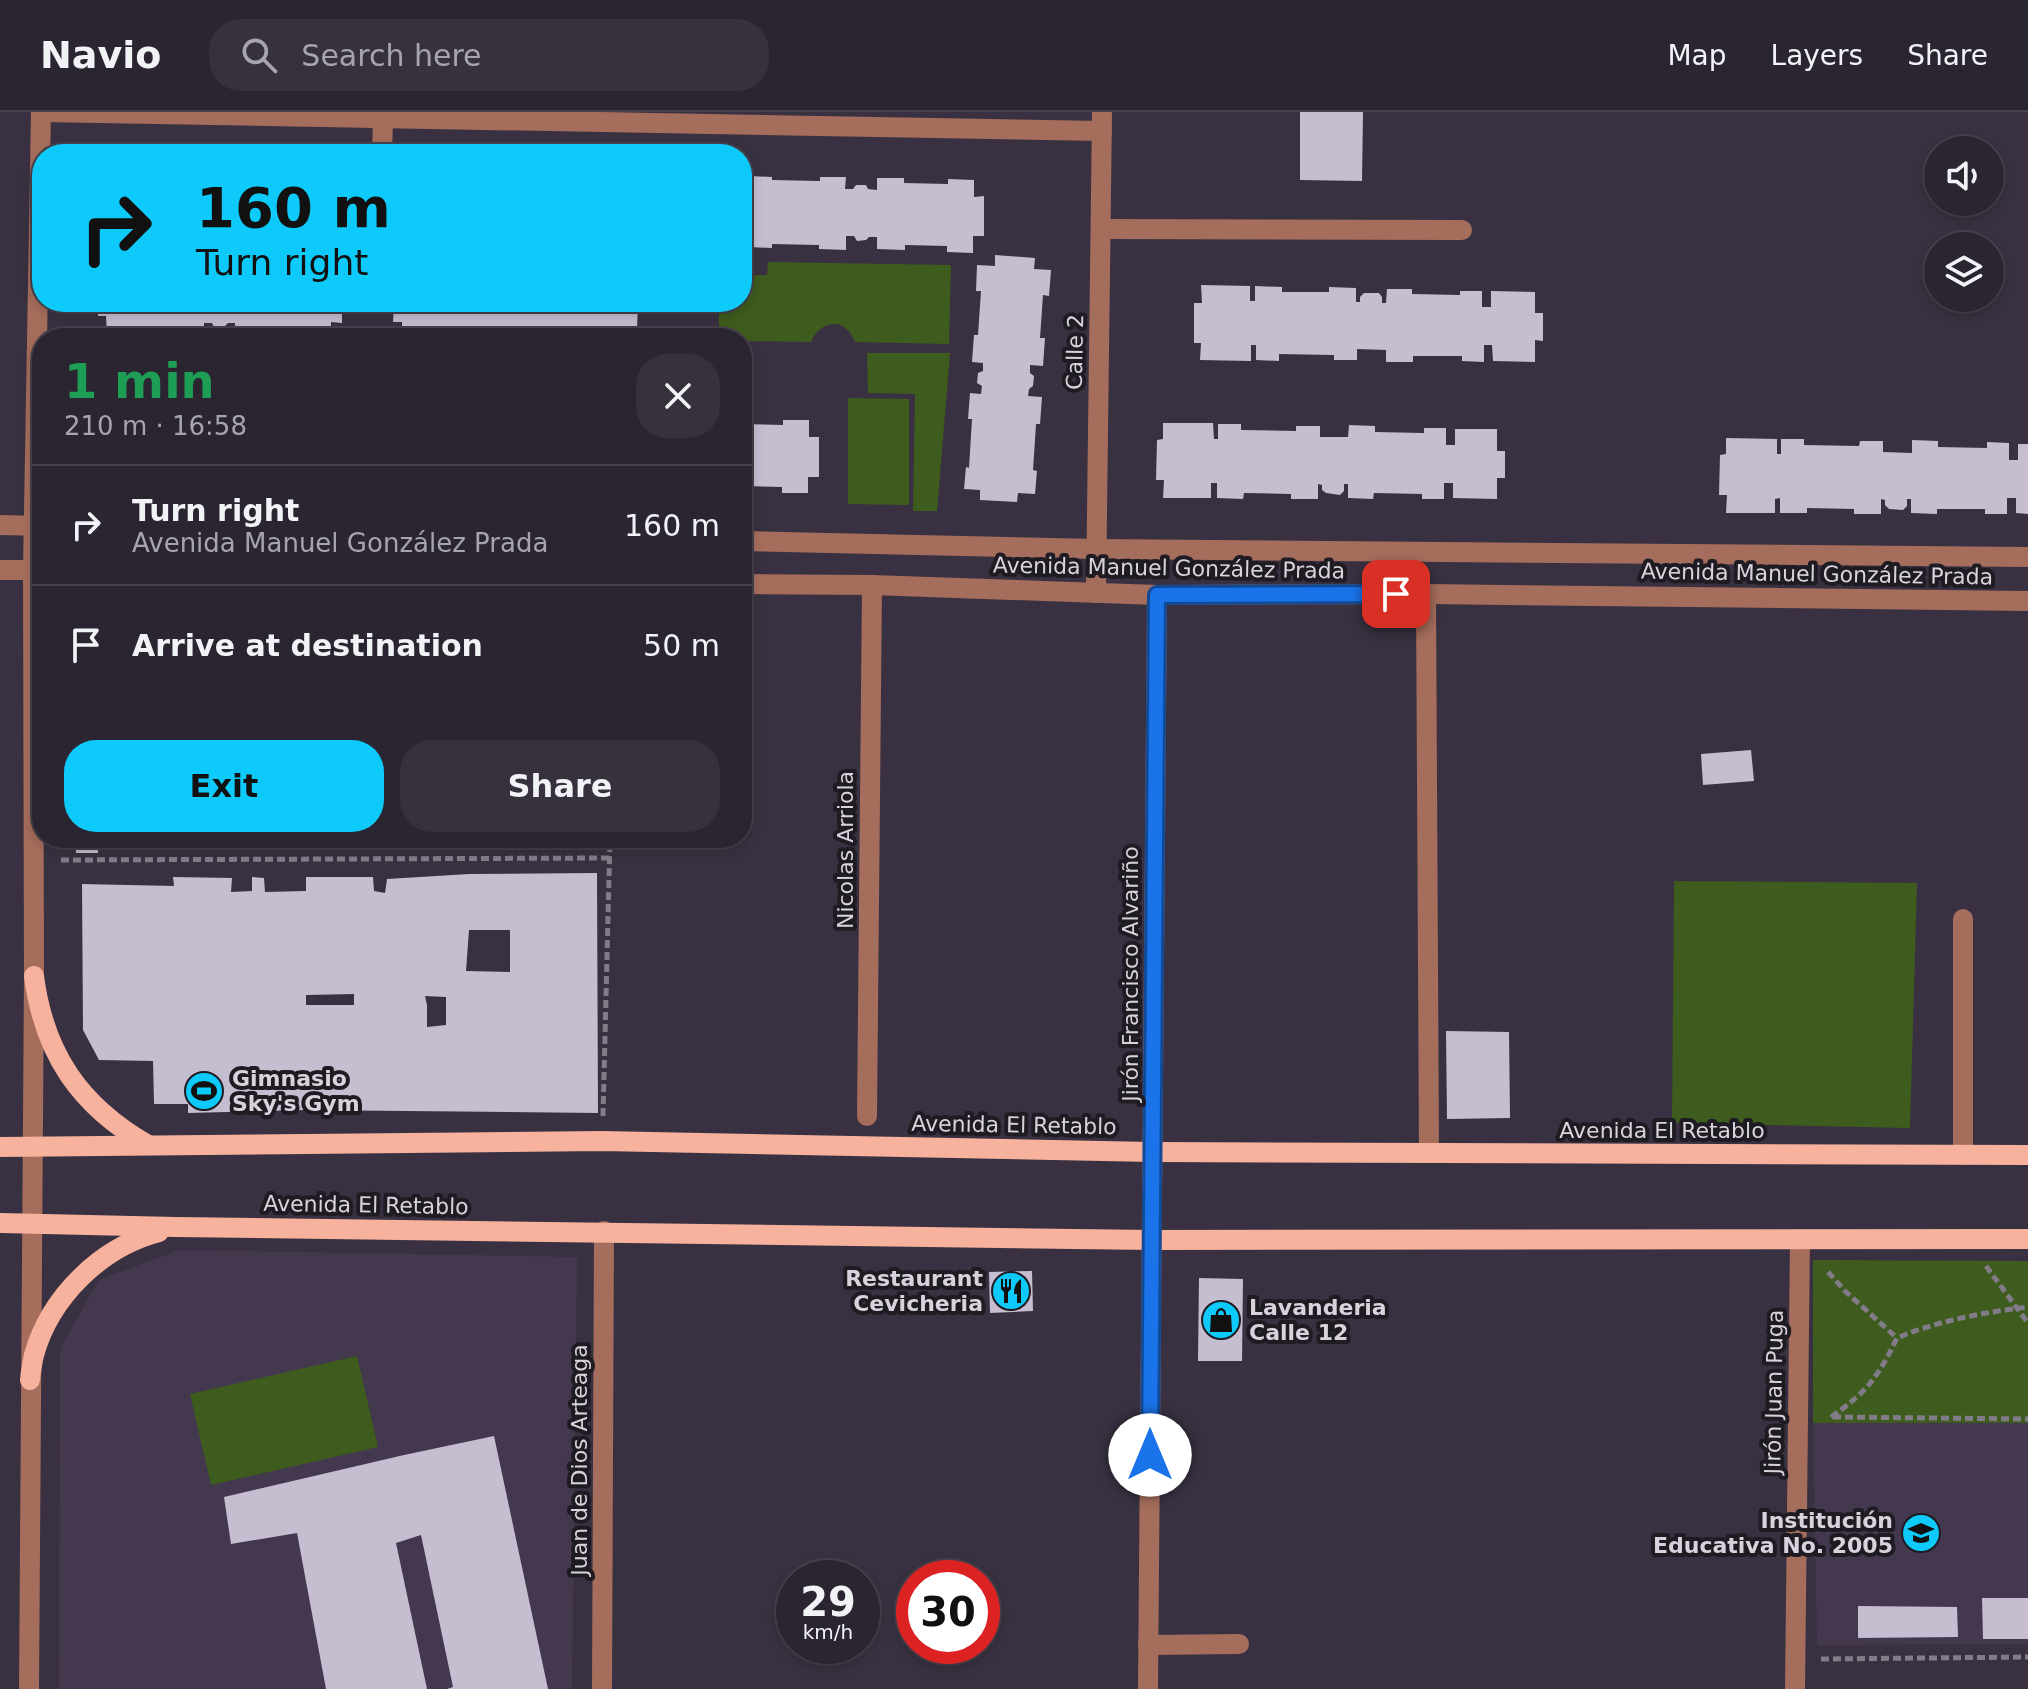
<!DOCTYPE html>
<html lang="en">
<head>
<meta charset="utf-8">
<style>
	body { margin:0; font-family:"DejaVu Sans",sans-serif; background:#37313d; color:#f1f3f6; height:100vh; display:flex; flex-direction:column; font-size:30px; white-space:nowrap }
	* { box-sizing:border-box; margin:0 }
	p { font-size:26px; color:#a6a5ab }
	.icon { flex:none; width:44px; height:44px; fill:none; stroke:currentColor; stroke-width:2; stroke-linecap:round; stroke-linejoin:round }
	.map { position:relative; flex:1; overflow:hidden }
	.side { position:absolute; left:32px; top:216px; width:720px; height:520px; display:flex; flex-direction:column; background:#2b2531; border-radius:32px; box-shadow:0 4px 12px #0003,0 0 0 2px #47424d }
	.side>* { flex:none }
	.top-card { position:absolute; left:32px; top:32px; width:720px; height:168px; border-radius:32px; box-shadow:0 4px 12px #0003,0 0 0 2px #47424d; background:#0ecafa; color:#111; overflow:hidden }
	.tools { position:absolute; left:1924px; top:24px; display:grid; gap:16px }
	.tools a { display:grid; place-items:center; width:80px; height:80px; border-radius:50%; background:#2b2531; box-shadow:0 4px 12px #0003,0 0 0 2px #47424d; font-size:40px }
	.speed { position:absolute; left:776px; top:1448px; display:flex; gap:16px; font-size:40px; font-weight:700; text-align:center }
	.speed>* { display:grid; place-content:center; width:104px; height:104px; border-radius:50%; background:#2b2531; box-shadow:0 4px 12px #0003,0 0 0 2px #47424d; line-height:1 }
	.speed small { font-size:20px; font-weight:400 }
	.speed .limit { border:12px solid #d22; background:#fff; color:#111 }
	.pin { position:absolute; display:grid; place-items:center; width:68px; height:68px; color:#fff; margin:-34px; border-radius:16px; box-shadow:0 4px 12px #0006 }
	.me { position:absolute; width:88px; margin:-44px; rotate:0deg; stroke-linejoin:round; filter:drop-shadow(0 0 6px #0008) }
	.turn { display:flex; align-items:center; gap:28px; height:168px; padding:0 32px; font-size:36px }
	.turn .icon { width:104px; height:104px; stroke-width:2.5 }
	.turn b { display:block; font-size:56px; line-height:68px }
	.round { display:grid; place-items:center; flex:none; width:84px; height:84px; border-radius:32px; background:#37313d }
	.overview { display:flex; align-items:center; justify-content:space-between; height:136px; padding:0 32px }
	h1 { font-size:48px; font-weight:600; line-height:60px; color:#1e9e55 }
	.action { display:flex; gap:16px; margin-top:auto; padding:16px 32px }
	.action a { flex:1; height:92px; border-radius:32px; background:#0ecafa; color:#111; font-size:32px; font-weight:600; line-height:92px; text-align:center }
	.action a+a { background:#37313d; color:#f1f3f6 }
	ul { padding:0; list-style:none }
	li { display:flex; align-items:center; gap:24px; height:120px; padding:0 32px; border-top:2px solid #47424d }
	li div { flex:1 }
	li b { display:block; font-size:30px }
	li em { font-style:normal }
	header { display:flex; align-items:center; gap:48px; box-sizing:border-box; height:112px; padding:0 40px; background:#2b2531; border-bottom:2px solid #47424d }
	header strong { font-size:38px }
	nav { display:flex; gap:44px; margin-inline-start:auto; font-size:28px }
	.search { width:560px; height:72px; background:#37313d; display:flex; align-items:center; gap:20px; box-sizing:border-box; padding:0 28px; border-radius:32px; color:#a6a5ab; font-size:30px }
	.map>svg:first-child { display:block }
	.built { fill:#43384e }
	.green { fill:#3e5c1d }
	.building { fill:#c7bdd1; fill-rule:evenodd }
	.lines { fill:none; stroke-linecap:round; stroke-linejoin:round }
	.path { stroke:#827c89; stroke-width:5; stroke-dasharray:8 4; stroke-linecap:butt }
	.minor { stroke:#a56d5c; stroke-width:20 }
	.major { stroke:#f7b29d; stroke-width:20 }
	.route-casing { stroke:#114b97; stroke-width:20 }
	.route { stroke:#1a73e8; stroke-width:14 }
	.labels { text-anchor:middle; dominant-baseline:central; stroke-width:8; stroke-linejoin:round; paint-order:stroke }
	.street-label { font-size:22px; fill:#d7d2dc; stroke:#1e1b22 }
	.poi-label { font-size:22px; font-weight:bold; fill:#d7d2dc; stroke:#1e1b22; text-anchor:start }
</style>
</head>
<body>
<header>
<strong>Navio</strong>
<div class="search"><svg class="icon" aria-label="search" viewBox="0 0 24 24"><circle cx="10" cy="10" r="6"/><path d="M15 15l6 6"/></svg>Search here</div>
<nav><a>Map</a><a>Layers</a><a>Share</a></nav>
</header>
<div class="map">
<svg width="2028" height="1577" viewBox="0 0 2028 1577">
	<rect width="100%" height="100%" fill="#393141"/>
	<!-- built -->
	<g class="built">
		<path d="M179 1138 577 1145 572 1577H59L60 1236 99 1168Z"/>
		<path d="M1813 1311H2028V1532L1817 1533Z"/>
	</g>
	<!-- green -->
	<g class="green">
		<path d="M768 150 951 153 949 232 855 230C846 205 821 207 811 230L742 229V226H719V190H742V163H767Z"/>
		<path d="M867 241H950L937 399H913L915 282 868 281Z"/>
		<path d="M848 286 909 287V393L848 392Z"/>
		<path d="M1674 769 1917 771 1910 1016 1672 1011Z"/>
		<path d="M1813 1148 2028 1149V1311H1813Z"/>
		<path d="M357 1244 378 1335 211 1373 190 1282Z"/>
	</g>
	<!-- building -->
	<g class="building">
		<path d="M1300 0H1363L1362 69 1300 68Z"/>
		<path d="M750 64 772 65V68L820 69V65H846L845 77H853L856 73H866L868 77 877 78V66H904V71L948 72V67L974 68V85L984 84V124H973V141L947 140V134L905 133V138L877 137V125H869L866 128 857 129 854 124H846V138L819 137V133L772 132V136L748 135 749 118H742V80L750 81Z"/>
		<path d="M995 143 1035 146 1034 157 1051 158 1049 184 1043 183 1040 226H1045L1043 254 1030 253V261L1034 264 1033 274 1029 277 1028 284 1042 285 1040 312H1036L1033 358 1037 359 1035 382 1018 381 1017 390 980 388V378L964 377 966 355 969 356 972 307H968L970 281 981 282 982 274 977 271 978 261 983 259V251L972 250 974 223H978L981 179H976L977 153 995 154Z"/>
		<path d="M1201 173 1250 174V189H1255V174L1282 175V180H1329V175L1356 176V190H1360V185L1364 181H1379L1382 185V191H1386L1387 177H1412V182L1460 183V179H1482V195H1491V179L1535 180V201H1543V229L1535 228V250L1493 249 1492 233H1484V250L1462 249V244H1413V250H1386V238L1357 237V248H1334V243L1279 242V249L1256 248V233H1251V249L1200 248 1201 231H1194V191H1202Z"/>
		<path d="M98 190H342V211L331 210V226H305V220H262V224H235V211H228L224 215H214L212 211H204V224L177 223V219L130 218V222H107L106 204H98Z"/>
		<path d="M394 190H638L637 217H627L626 226H531V218L523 217 520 221H510L507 217H499V226H402V210H393Z"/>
		<path d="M783 308H809V325H819V365H808V381H782V375L742 374V312L783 313Z"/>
		<path d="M1163 311H1213L1214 327H1218V312H1241V318L1296 319V314H1320V325H1348L1349 313 1375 314V320L1424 321V316H1446V333H1455V317H1497V339H1505V366H1497V387L1453 386V371H1444V387H1422V382L1374 381 1373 387 1348 386V372H1344V379L1340 383 1326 381 1322 378V373L1318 372V387H1291V382L1244 381 1243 387 1217 386V371H1211V386H1163L1164 368H1156L1157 328 1163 327Z"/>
		<path d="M1726 326 1777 327V342H1781V327H1804V333L1859 334 1860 329H1883V340L1912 341V328L1938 329V335L1987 336V330L2009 331V348H2018V332H2028V402L2016 401V386H2007V402H1985V397H1937V402L1911 401V387H1907V394L1903 398 1889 397 1885 393V388L1881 387V402H1854V397L1807 396V401H1780V386L1775 387V401H1726L1727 383H1719L1720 343 1726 342Z"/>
		<path d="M1751 638 1754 669 1703 673 1701 642Z"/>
		<path d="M75 726H97L98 741H76Z"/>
		<path d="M308 726H390V735H310Z"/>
		<path d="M425 726H598V733L425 732Z"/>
		<path d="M597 761 598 1001 305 998 188 1001V992H154L153 949 99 948 83 918 82 772 174 774 173 765 232 766 231 780 252 779V765L264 766 265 780 306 779V765H373L374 779 385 781 387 767 469 762ZM469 818H510V860L466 859ZM354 882V893H306V883ZM425 884 446 885V913L427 915V893Z"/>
		<path d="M1446 919 1509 920 1510 1006 1447 1007Z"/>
		<path d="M1032 1159 1033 1199 990 1201 989 1160Z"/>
		<path d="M1199 1166 1243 1167 1242 1249H1198Z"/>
		<path d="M494 1324 548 1577H447L453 1575 421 1423 396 1431 427 1577H326L297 1421 231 1432 224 1385 404 1343Z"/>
		<path d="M1982 1486H2028V1527H1983Z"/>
		<path d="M1858 1494 1957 1495 1958 1525 1858 1526Z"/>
	</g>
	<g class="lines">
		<!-- path -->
		<g class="path">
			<path d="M61 748 610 746"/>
			<path d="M603 1004 610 726"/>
			<path d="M1986 1154 2028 1211"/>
			<path d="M1828 1160 1846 1180 1897 1226"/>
			<path d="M1831 1305C1867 1280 1878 1265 1897 1226 1937 1209 1985 1200 2028 1195"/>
			<path d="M1833 1305 2028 1307"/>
			<path d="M1821 1547 2028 1545"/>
		</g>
		<!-- minor -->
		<g class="minor">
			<path d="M41 0 1102 19"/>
			<path d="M382 42 383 6"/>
			<path d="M1101 117 1462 118"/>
			<path d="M0 413 42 414"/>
			<path d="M742 429 1097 437 2028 445"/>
			<path d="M0 458H42"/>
			<path d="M742 472 872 473 1157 483 1426 482 2028 489"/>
			<path d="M1096 481 1102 0"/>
			<path d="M1426 482 1429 1041"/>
			<path d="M867 1004 872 473"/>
			<path d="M1963 1043V807"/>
			<path d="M1148 1533 1239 1532"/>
			<path d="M29 1577 34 864 33 458 41 0"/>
			<path d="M602 1577 604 1119"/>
			<path d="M1148 1577 1157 483"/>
			<path d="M1795 1577 1800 1127"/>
		</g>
		<!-- major -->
		<g class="major">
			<path d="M34 864C44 942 80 994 148 1033"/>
			<path d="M0 1035 602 1029 1152 1040 2028 1043"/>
			<path d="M0 1111 176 1115 1152 1128 2028 1127"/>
			<path d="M30 1268C31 1259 32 1251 34 1243 50 1185 101 1135 159 1120"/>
		</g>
	</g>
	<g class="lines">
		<!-- route casing -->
		<g class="route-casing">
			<path id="route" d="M1150 1343 1157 483 1396 482"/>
		</g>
		<!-- route -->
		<use href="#route" class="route"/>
	</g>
	<!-- icons -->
	<defs>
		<g id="stadium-disc" transform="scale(2)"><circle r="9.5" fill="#0ecafa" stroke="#1e1b22"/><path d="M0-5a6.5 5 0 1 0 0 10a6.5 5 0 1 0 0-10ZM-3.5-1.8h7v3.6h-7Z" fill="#111"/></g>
		<g id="restaurant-disc" transform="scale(2)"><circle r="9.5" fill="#0ecafa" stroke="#1e1b22"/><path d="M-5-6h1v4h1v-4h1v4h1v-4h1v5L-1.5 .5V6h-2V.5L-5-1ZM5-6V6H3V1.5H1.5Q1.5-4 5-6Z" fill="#111"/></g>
		<g id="shop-disc" transform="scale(2)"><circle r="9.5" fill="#0ecafa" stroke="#1e1b22"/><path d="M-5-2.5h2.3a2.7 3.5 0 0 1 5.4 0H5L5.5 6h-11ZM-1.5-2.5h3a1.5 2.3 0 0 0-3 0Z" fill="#111"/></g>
		<g id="school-disc" transform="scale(2)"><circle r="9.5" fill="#0ecafa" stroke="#1e1b22"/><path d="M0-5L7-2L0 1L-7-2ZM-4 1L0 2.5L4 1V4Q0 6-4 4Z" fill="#111"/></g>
	</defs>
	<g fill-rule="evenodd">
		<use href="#stadium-disc" x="204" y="979"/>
		<use href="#restaurant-disc" x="1011" y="1179"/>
		<use href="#shop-disc" x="1221" y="1208"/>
		<use href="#school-disc" x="1921" y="1421"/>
	</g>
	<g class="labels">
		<!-- street labels -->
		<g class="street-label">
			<text transform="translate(1075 240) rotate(-89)">Calle 2</text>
			<text transform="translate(1169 456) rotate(1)">Avenida Manuel González Prada</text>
			<text transform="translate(1817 462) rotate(1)">Avenida Manuel González Prada</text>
			<text transform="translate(845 738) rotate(-90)">Nicolas Arriola</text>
			<text transform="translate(1130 862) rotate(-90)">Jirón Francisco Alvariño</text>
			<text transform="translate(1014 1013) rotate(1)">Avenida El Retablo</text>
			<text x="1662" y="1018">Avenida El Retablo</text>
			<text transform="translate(366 1093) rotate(1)">Avenida El Retablo</text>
			<text transform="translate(1774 1280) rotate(-89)">Jirón Juan Puga</text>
			<text transform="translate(579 1348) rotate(-90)">Juan de Dios Arteaga</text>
		</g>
		<!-- poi labels -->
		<g class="poi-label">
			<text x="232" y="966">Gimnasio<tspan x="232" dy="25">Sky's Gym</tspan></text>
			<text x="983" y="1166" text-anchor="end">Restaurant<tspan x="983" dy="25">Cevicheria</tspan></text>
			<text x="1249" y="1195">Lavanderia<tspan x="1249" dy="25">Calle 12</tspan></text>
			<text x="1893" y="1408" text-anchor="end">Institución<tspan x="1893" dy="25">Educativa No. 2005</tspan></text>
		</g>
	</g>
</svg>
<div class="tools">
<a><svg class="icon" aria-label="sound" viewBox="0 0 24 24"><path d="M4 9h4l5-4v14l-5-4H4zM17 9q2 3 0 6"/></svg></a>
<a><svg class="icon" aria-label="layers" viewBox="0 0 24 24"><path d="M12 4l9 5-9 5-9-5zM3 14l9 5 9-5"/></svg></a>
</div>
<div class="speed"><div>29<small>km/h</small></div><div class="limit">30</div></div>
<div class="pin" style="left:1396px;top:482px;background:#d93025"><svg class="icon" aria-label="arrive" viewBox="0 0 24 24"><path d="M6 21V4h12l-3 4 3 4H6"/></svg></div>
<svg class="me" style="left:1150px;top:1343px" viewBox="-20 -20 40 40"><circle r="19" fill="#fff"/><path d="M0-13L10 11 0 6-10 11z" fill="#1a73e8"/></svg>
<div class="top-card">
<div class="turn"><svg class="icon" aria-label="right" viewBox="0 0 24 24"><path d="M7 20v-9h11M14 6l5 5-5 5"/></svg><div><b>160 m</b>Turn right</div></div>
</div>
<section class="side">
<div class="overview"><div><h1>1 min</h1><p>210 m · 16:58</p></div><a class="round"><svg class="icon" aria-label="close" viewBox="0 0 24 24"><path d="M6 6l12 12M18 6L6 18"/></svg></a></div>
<ul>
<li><svg class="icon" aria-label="right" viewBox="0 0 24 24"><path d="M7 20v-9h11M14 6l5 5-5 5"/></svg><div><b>Turn right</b><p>Avenida Manuel González Prada</p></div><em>160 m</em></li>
<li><svg class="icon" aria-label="arrive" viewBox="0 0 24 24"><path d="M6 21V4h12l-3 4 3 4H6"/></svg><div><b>Arrive at destination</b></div><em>50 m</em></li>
</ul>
<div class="action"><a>Exit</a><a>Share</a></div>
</section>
</div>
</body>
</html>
